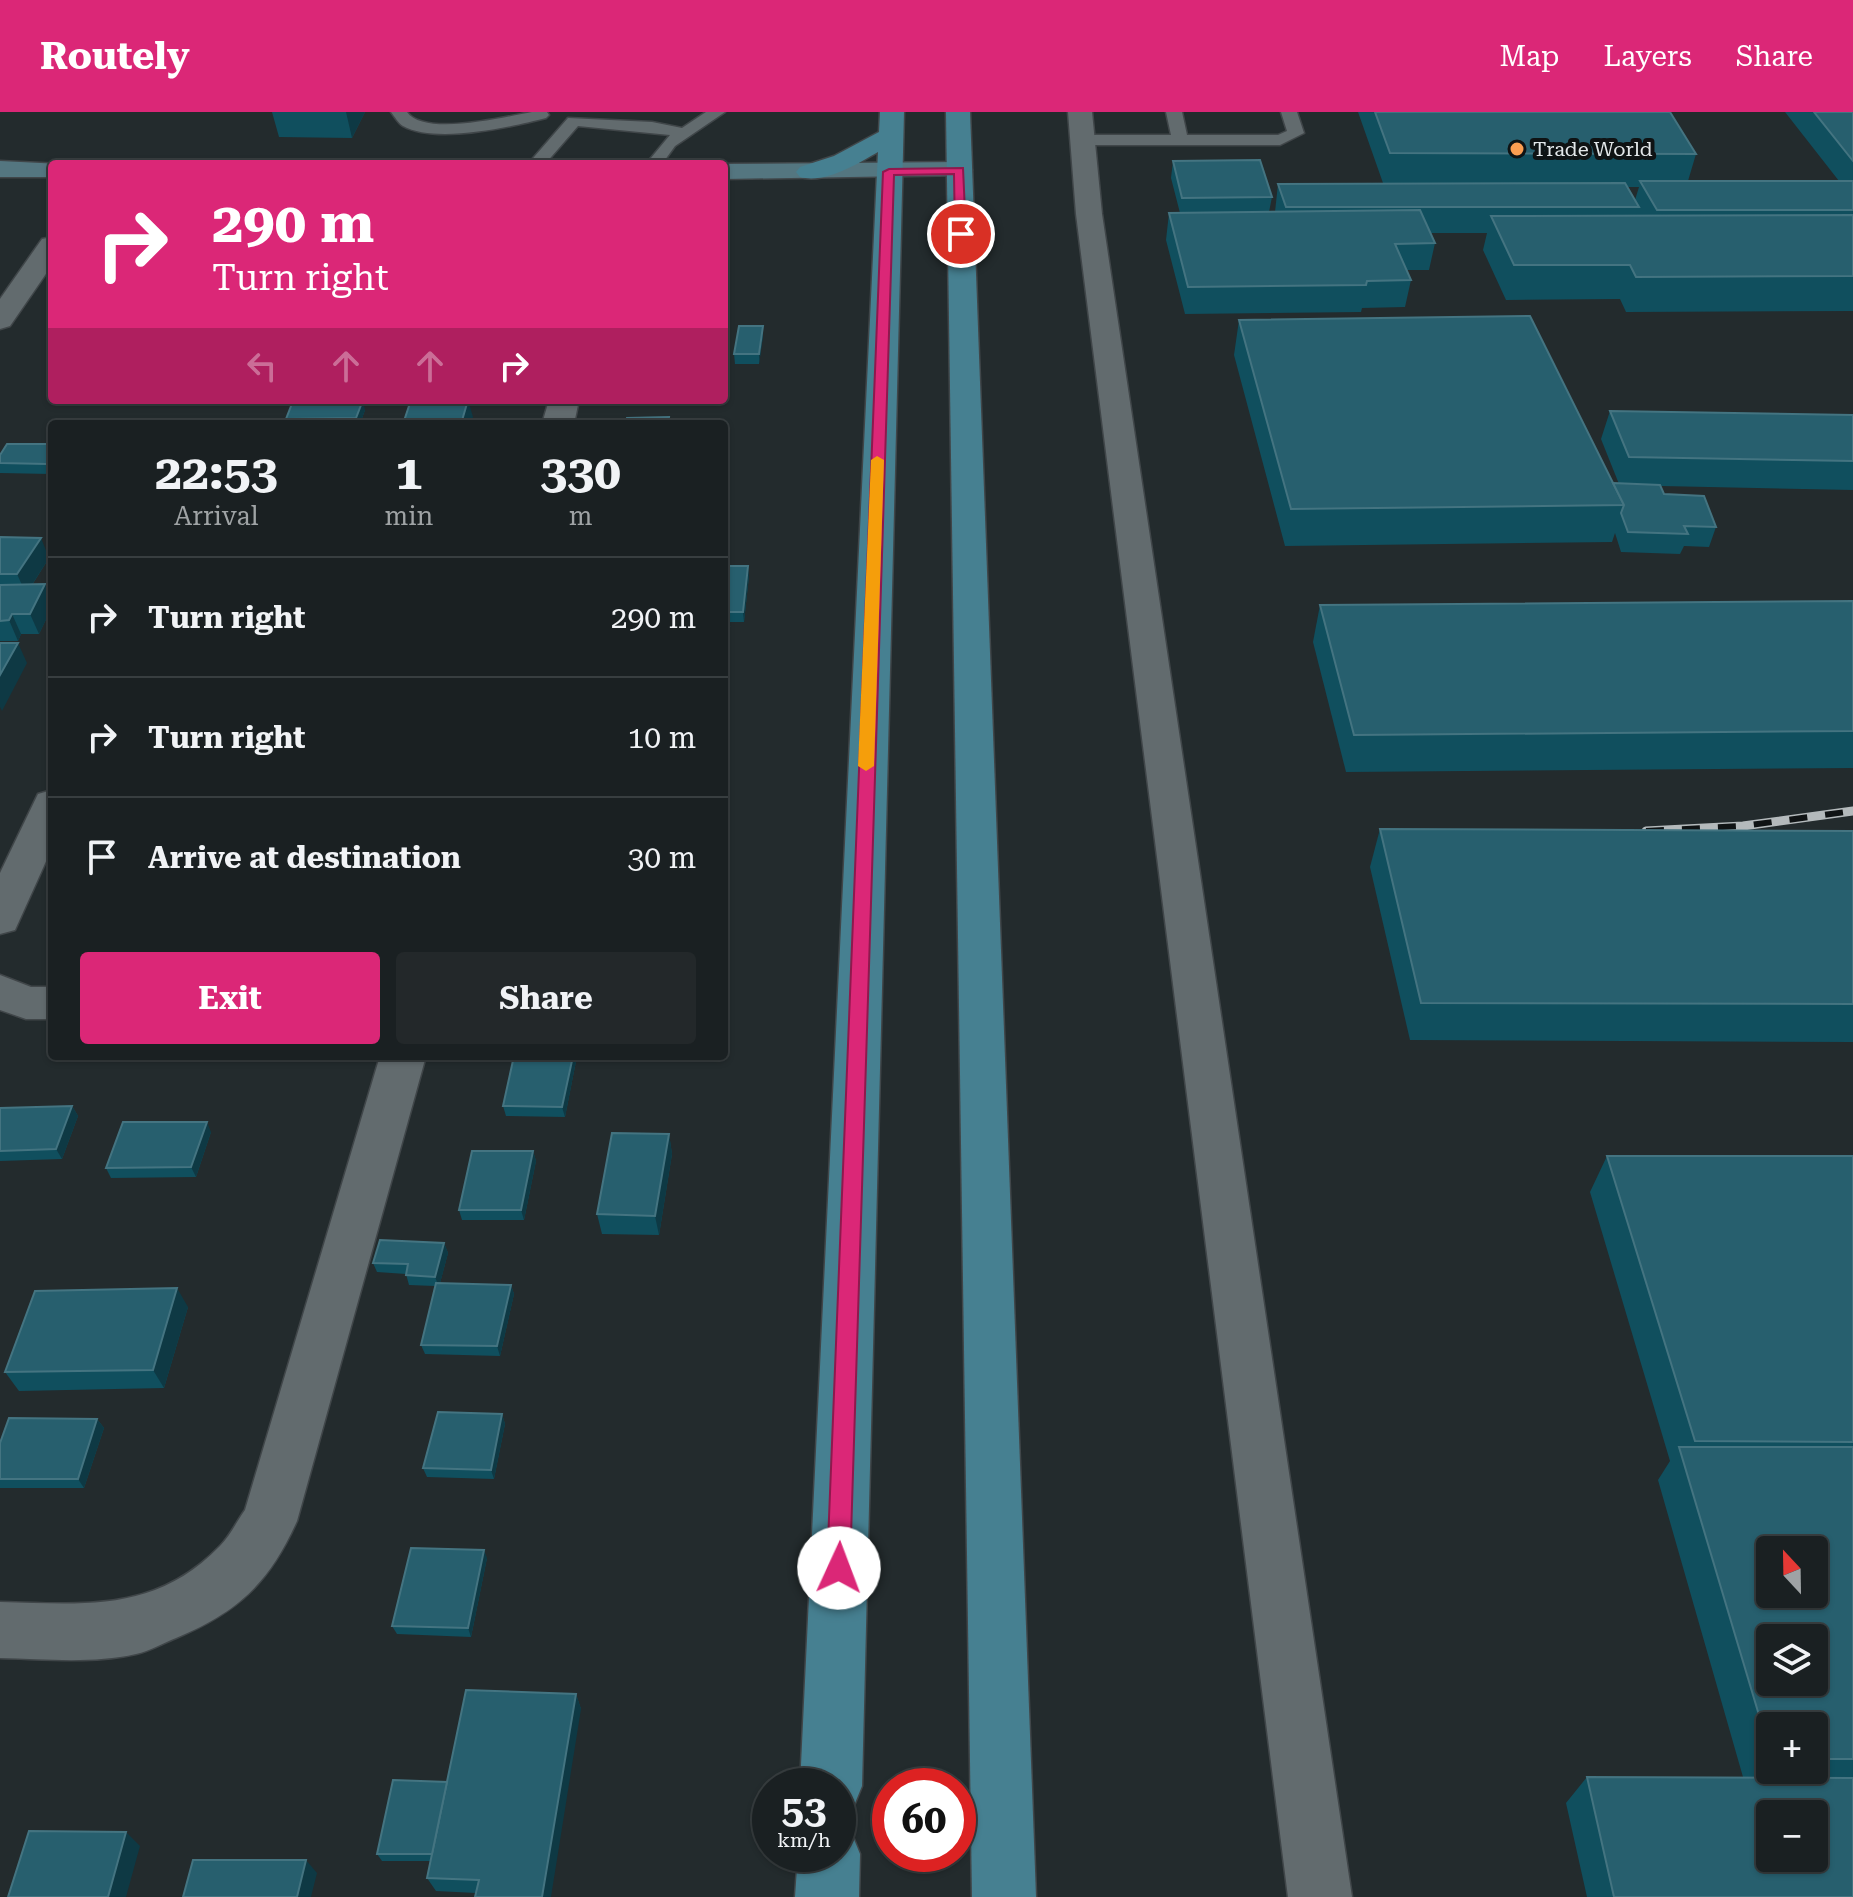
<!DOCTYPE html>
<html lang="en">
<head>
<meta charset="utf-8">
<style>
	body { margin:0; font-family:"Roboto Serif",serif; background:#23282a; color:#f1f3f6; height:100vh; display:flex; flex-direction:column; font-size:30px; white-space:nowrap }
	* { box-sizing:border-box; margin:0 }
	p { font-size:26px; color:#9fa3a5 }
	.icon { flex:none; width:44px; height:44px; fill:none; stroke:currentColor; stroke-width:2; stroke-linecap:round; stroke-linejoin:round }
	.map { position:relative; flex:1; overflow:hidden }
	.panel { position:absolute; left:48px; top:308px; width:680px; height:640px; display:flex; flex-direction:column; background:#1a2022; border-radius:8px; box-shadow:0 2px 6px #0004,0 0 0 2px #383e40 }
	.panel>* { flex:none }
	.top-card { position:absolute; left:48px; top:48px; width:680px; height:244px; border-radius:8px; box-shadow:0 2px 6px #0004,0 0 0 2px #383e40; background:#db2777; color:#fff; overflow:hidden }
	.needle { width:52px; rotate:338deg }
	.controls { position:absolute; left:1756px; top:1424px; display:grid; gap:16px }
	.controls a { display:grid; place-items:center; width:72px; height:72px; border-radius:8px; background:#1a2022; box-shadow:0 2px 6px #0004,0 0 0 2px #383e40; font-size:40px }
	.speed { position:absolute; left:752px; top:1656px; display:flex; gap:16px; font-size:40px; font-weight:700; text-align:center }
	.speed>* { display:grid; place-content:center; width:104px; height:104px; border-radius:50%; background:#1a2022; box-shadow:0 2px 6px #0004,0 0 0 2px #383e40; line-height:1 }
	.speed small { font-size:20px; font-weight:400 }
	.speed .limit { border:12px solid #d22; background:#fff; color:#111 }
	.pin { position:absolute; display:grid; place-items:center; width:68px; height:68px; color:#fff; margin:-34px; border:4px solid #fff; border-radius:50%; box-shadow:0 2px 8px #0007 }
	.me { position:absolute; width:88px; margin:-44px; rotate:2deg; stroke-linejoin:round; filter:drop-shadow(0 0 6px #0008) }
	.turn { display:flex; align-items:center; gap:28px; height:168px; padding:0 32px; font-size:36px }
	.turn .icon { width:104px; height:104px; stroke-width:2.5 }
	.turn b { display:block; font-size:56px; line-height:68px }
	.lanes { display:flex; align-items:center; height:76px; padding:0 32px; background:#0003; justify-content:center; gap:40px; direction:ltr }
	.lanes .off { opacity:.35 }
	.eta { display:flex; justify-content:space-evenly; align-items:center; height:136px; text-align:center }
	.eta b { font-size:48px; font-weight:700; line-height:56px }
	.action { display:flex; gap:16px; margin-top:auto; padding:16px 32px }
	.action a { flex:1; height:92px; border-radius:8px; background:#db2777; color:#fff; font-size:32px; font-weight:700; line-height:92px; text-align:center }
	.action a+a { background:#23282a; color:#f1f3f6 }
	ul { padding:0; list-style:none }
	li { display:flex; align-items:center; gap:24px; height:120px; padding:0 32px; border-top:2px solid #383e40 }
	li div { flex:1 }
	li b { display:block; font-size:30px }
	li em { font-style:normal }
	header { display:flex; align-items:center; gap:48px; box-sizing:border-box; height:112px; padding:0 40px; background:#db2777; color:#fff }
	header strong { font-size:38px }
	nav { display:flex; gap:44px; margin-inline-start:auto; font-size:28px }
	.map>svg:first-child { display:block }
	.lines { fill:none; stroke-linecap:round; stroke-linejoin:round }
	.lane-casing { stroke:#404649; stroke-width:3 }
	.street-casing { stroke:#404649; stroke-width:3 }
	.secondary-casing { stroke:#404649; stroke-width:3 }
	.primary-casing { stroke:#404649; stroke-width:3 }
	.lane { fill:#626b6e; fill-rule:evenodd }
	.street { fill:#626b6e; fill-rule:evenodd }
	.secondary { fill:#547680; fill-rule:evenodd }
	.primary { fill:#468091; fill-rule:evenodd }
	.rail-casing { stroke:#b4babc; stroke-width:9 }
	.rail { stroke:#0f1314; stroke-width:6; stroke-dasharray:18; stroke-linecap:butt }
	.wall { fill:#104f5e; fill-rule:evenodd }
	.shaded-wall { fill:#0e3944 }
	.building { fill:#275f6e; stroke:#447481; stroke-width:2; fill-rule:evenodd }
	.route { fill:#db2777; stroke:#8e194d; stroke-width:2 }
	.slow { fill:#f59e0b }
	.poi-dot { fill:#fb9e51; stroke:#0f1314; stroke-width:3 }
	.labels { text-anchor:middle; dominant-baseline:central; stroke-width:8; stroke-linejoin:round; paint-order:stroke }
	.far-poi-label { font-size:20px; fill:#e3e8ea; stroke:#0f1314; text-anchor:start }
</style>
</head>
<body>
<header>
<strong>Routely</strong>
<nav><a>Map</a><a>Layers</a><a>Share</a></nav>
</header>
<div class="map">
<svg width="1853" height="1785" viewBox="0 0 1853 1785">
	<rect width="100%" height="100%" fill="#232b2d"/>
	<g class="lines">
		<!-- lane casing -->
		<g class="lane-casing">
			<g id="lane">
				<path d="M391 0H407C424 25 505 5 532 0H547L549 3 546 6C511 15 436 32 403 14 398 11 395 5 391 0Z"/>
				<path d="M706 0H725L675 34 662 52H646L670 23 578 14 545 52H528L568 6 652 10 682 16Z"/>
				<path d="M1166 0H1182L1187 23H1278L1287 19 1281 0H1297L1304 21 1280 33H1083L1075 28 1083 23H1171Z"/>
			</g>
		</g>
		<!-- street casing -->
		<g class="street-casing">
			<g id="street">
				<path d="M1068 0H1092L1102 102 1352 1785H1288L1076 102Z"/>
				<path d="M52 125V153L10 214 0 217V187L42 127Z"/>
				<path d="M549 288H579L574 312H542Z"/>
				<path d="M52 678V736L15 818 0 822V761L38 682Z"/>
				<path d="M0 863 31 875H52V907H26L0 898Z"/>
				<path d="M380 944H426L297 1409C269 1471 238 1500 176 1526 163 1531 150 1539 136 1542 92 1552 45 1547 0 1546V1490C85 1492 155 1501 220 1434 230 1424 237 1409 245 1398Z"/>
			</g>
		</g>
		<!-- secondary casing -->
		<g class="secondary-casing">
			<g id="secondary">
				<path d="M0 49 61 52H52V65H0Z"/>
				<path d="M959 50 968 53 972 58 968 63 724 67V52H721Z"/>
			</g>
		</g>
		<!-- primary casing -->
		<g class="primary-casing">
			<g id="primary">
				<path d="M880 0H904L862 1674 853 1696 838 1702V1674H800L878 40C857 52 825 72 800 65L796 60 800 55 834 44 879 20Z"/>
				<path d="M946 0H970L1036 1785H972Z"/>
				<path d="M838 1714 851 1720 860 1742 859 1785H795L798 1742H838Z"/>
			</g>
		</g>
		<!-- lane -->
		<use href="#lane" class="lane"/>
		<!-- street -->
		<use href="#street" class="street"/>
		<!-- secondary -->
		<use href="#secondary" class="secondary"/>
		<!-- primary -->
		<use href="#primary" class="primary"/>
		<!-- rail casing -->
		<g class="rail-casing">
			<path id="rail" d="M1646 719 1743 714 1853 699"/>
		</g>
		<!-- rail -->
		<use href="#rail" class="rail"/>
	</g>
	<!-- wall -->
	<g class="wall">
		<path d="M272 0H365L352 26 279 25Z"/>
		<path d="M1358 0H1670L1696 42 1688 69H1839L1785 0H1853V199L1626 200 1620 187 1506 188 1483 138 1487 121H1431L1435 131 1429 158H1406L1411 168 1405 195 1362 196 1361 200 1185 202 1166 128 1169 101H1180L1171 66 1173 49 1272 85 1269 100H1275L1278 72 1383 71ZM1627 75H1639L1635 88Z"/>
		<path d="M1239 208 1613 371 1619 372 1601 327 1610 299 1853 303V378L1661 374 1664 382 1716 415 1709 435 1684 434 1680 442 1621 440 1615 421 1612 430 1285 434 1234 243Z"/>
		<path d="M763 224 759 252H735L734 242Z"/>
		<path d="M107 288H187L185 291 108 290Z"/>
		<path d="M633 288H676L675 292 634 293Z"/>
		<path d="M365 298 360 312H288L286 307Z"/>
		<path d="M52 332 51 362 0 361V343Z"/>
		<path d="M0 425 49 446 32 473 52 490V495L39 522H21L18 529H0Z"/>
		<path d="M724 454 749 464 744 510H724Z"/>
		<path d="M1853 489V656L1346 660 1313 530 1320 493Z"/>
		<path d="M724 515 730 525 728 543H724Z"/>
		<path d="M1380 717 1853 719V930L1410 928 1370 755Z"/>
		<path d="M577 944 565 1005 506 1004 503 994Z"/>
		<path d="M72 994 78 1004 62 1047 0 1049V996Z"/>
		<path d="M211 1020 196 1065 111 1066 106 1056Z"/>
		<path d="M669 1022 672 1042 659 1123 602 1122 597 1102Z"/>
		<path d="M533 1039 536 1049 524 1108H462L459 1098Z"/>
		<path d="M1607 1044H1853V1785H1587L1566 1691 1587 1665H1743L1658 1368 1670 1349 1590 1080ZM1770 1614H1814V1658H1770Z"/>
		<path d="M444 1131 448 1141 440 1171 511 1173 514 1182 500 1244 425 1242 421 1233 435 1174 409 1173 406 1162 377 1160 373 1151Z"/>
		<path d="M188 1195 164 1276 19 1279 5 1260Z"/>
		<path d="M502 1302 505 1312 494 1367 427 1365 423 1356Z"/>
		<path d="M97 1307 104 1316 84 1376H0V1331Z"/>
		<path d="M487 1446 471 1525 397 1522 392 1514Z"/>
		<path d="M576 1582 581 1597 476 1781 436 1779 427 1766 431 1749H382L377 1742 447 1670Z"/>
	</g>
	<!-- shaded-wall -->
	<g class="shaded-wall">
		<path d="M346 0H365L352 26Z"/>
		<path d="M763 214V224L759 252V242Z"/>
		<path d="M363 288 365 298 360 312H358L356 306Z"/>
		<path d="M468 288 473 305 471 312H461Z"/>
		<path d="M52 344V360L51 362 47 352Z"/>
		<path d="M41 426 49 446 26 482 17 462Z"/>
		<path d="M748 454 749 464 744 510 743 500Z"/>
		<path d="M45 472 52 490V495L39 522 30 502Z"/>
		<path d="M12 502 21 522 18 529 9 508Z"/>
		<path d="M729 515 730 525 728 543 727 533Z"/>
		<path d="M18 531 27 551 2 599 0 595V563Z"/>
		<path d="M573 944H577L565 1005 562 995Z"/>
		<path d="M72 994 78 1004 62 1047 56 1037Z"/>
		<path d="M207 1010 211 1020 196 1065 191 1055Z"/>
		<path d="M669 1022 672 1042 659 1123 655 1104Z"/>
		<path d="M533 1039 536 1049 524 1108 521 1098Z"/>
		<path d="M444 1131 448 1141 439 1175 435 1165Z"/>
		<path d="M511 1173 514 1182 500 1244 497 1234Z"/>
		<path d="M177 1176 188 1195 164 1276 153 1258Z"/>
		<path d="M502 1302 505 1312 494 1367 491 1358Z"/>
		<path d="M97 1307 104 1316 84 1376 78 1367Z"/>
		<path d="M484 1438 487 1446 471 1525 468 1516Z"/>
		<path d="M576 1582 581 1597 551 1785H542Z"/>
		<path d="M126 1720 140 1734 126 1785H108Z"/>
		<path d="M306 1748 317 1761 311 1785H297Z"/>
	</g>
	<!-- building -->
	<g class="building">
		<path d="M1375 0H1670L1696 42 1390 41Z"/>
		<path d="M1814 0H1853V49Z"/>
		<path d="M1260 48 1272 85 1182 86 1173 49Z"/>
		<path d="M1640 69H1853V98H1657Z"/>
		<path d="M1625 71 1639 95H1286L1278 72Z"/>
		<path d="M1420 98 1435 131 1395 132 1411 168 1367 169 1366 173 1188 175 1169 101Z"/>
		<path d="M1853 103V164L1636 165 1630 153H1514L1491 104Z"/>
		<path d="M1530 204 1624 393 1291 397 1239 208Z"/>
		<path d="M739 214H763L759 242H734Z"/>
		<path d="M363 288 356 306 286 307 293 289Z"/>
		<path d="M411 288H468L461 312H403Z"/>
		<path d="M1610 299 1853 303V349L1629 345Z"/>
		<path d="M669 305 668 312H626L627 306Z"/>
		<path d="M7 332H52V344L47 352 0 351V343Z"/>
		<path d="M1613 371 1660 373 1664 382 1704 384 1716 415 1684 414 1688 422 1628 420 1621 401 1624 393Z"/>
		<path d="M0 425 41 426 17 462H0Z"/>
		<path d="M724 454H748L743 500H724Z"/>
		<path d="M45 472 30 502H12L9 508 0 509V473Z"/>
		<path d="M1853 489V619L1354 623 1320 493Z"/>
		<path d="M724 515H729L727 533H724Z"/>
		<path d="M0 531H18L0 563Z"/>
		<path d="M1380 717 1853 719V892L1421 891Z"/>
		<path d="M514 944H573L562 995 503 994Z"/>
		<path d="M72 994 56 1037 0 1039V996Z"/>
		<path d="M123 1010H207L191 1055 106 1056Z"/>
		<path d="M612 1021 669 1022 655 1104 597 1102Z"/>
		<path d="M472 1039H533L521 1098H459Z"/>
		<path d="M1607 1044H1853V1330L1695 1329Z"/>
		<path d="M380 1128 444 1131 435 1165 406 1163 408 1152 373 1151Z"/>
		<path d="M436 1171 511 1173 497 1234 421 1233Z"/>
		<path d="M177 1176 153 1258 5 1260 35 1179Z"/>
		<path d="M438 1300 502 1302 491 1358 423 1356Z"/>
		<path d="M9 1306 97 1307 78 1367H0V1331Z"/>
		<path d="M1679 1335H1853V1647H1814V1614H1770V1640ZM1770 1438H1814V1482H1770ZM1770 1526H1814V1570H1770Z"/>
		<path d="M411 1436 484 1438 468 1516 392 1514Z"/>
		<path d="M466 1578 576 1582 542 1785H475L479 1768 427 1766Z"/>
		<path d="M1587 1665 1853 1666V1785H1614ZM1770 1702H1814V1746H1770Z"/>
		<path d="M393 1668 447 1670 432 1742H377Z"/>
		<path d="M29 1719 126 1720 108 1785H8Z"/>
		<path d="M193 1748H306L297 1785H183Z"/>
	</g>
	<!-- route -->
	<path class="route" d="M963 56 966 122 961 125 955 122 954 62 894 63 850 1456 847 1464 839 1467 830 1464 827 1456 883 60 889 57Z"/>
	<!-- slow -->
	<path class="slow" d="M877 344 884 348 874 654 866 659 858 654 871 348Z"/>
	<!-- markers -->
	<circle class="poi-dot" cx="1517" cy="37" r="8"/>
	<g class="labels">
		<!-- far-poi labels -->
		<g class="far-poi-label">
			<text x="1533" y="37">Trade World</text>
		</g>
	</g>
</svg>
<div class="controls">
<a><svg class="needle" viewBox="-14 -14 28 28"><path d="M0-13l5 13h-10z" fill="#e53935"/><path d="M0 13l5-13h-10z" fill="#9fa3a5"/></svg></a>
<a><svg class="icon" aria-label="layers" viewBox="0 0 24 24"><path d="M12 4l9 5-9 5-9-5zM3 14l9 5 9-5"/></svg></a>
<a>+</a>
<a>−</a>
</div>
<div class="speed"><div>53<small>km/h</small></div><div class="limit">60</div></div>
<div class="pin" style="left:961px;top:122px;background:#d93025"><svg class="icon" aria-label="arrive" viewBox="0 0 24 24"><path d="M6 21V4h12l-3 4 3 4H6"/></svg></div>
<svg class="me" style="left:839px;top:1456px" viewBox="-20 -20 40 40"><circle r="19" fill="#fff"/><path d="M0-13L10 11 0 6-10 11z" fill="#db2777"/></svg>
<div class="top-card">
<div class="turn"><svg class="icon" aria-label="right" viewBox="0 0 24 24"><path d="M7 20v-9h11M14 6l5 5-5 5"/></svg><div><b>290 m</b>Turn right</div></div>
<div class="lanes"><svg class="icon off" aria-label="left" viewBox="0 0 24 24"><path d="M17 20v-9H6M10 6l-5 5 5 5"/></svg><svg class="icon off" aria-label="ahead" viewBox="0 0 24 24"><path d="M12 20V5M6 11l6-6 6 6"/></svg><svg class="icon off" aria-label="ahead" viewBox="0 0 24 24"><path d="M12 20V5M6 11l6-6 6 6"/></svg><svg class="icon" aria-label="right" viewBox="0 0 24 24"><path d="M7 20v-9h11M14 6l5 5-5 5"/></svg></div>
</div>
<section class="panel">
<div class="eta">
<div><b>22:53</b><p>Arrival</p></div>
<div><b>1</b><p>min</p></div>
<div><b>330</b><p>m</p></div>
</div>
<ul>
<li><svg class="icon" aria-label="right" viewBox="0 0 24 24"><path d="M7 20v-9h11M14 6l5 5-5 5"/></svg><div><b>Turn right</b></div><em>290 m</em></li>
<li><svg class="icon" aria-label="right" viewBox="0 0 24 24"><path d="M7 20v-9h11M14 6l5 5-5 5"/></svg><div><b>Turn right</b></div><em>10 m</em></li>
<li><svg class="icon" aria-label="arrive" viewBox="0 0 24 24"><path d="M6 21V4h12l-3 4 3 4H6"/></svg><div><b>Arrive at destination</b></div><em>30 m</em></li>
</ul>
<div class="action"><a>Exit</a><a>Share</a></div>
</section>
</div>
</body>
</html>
